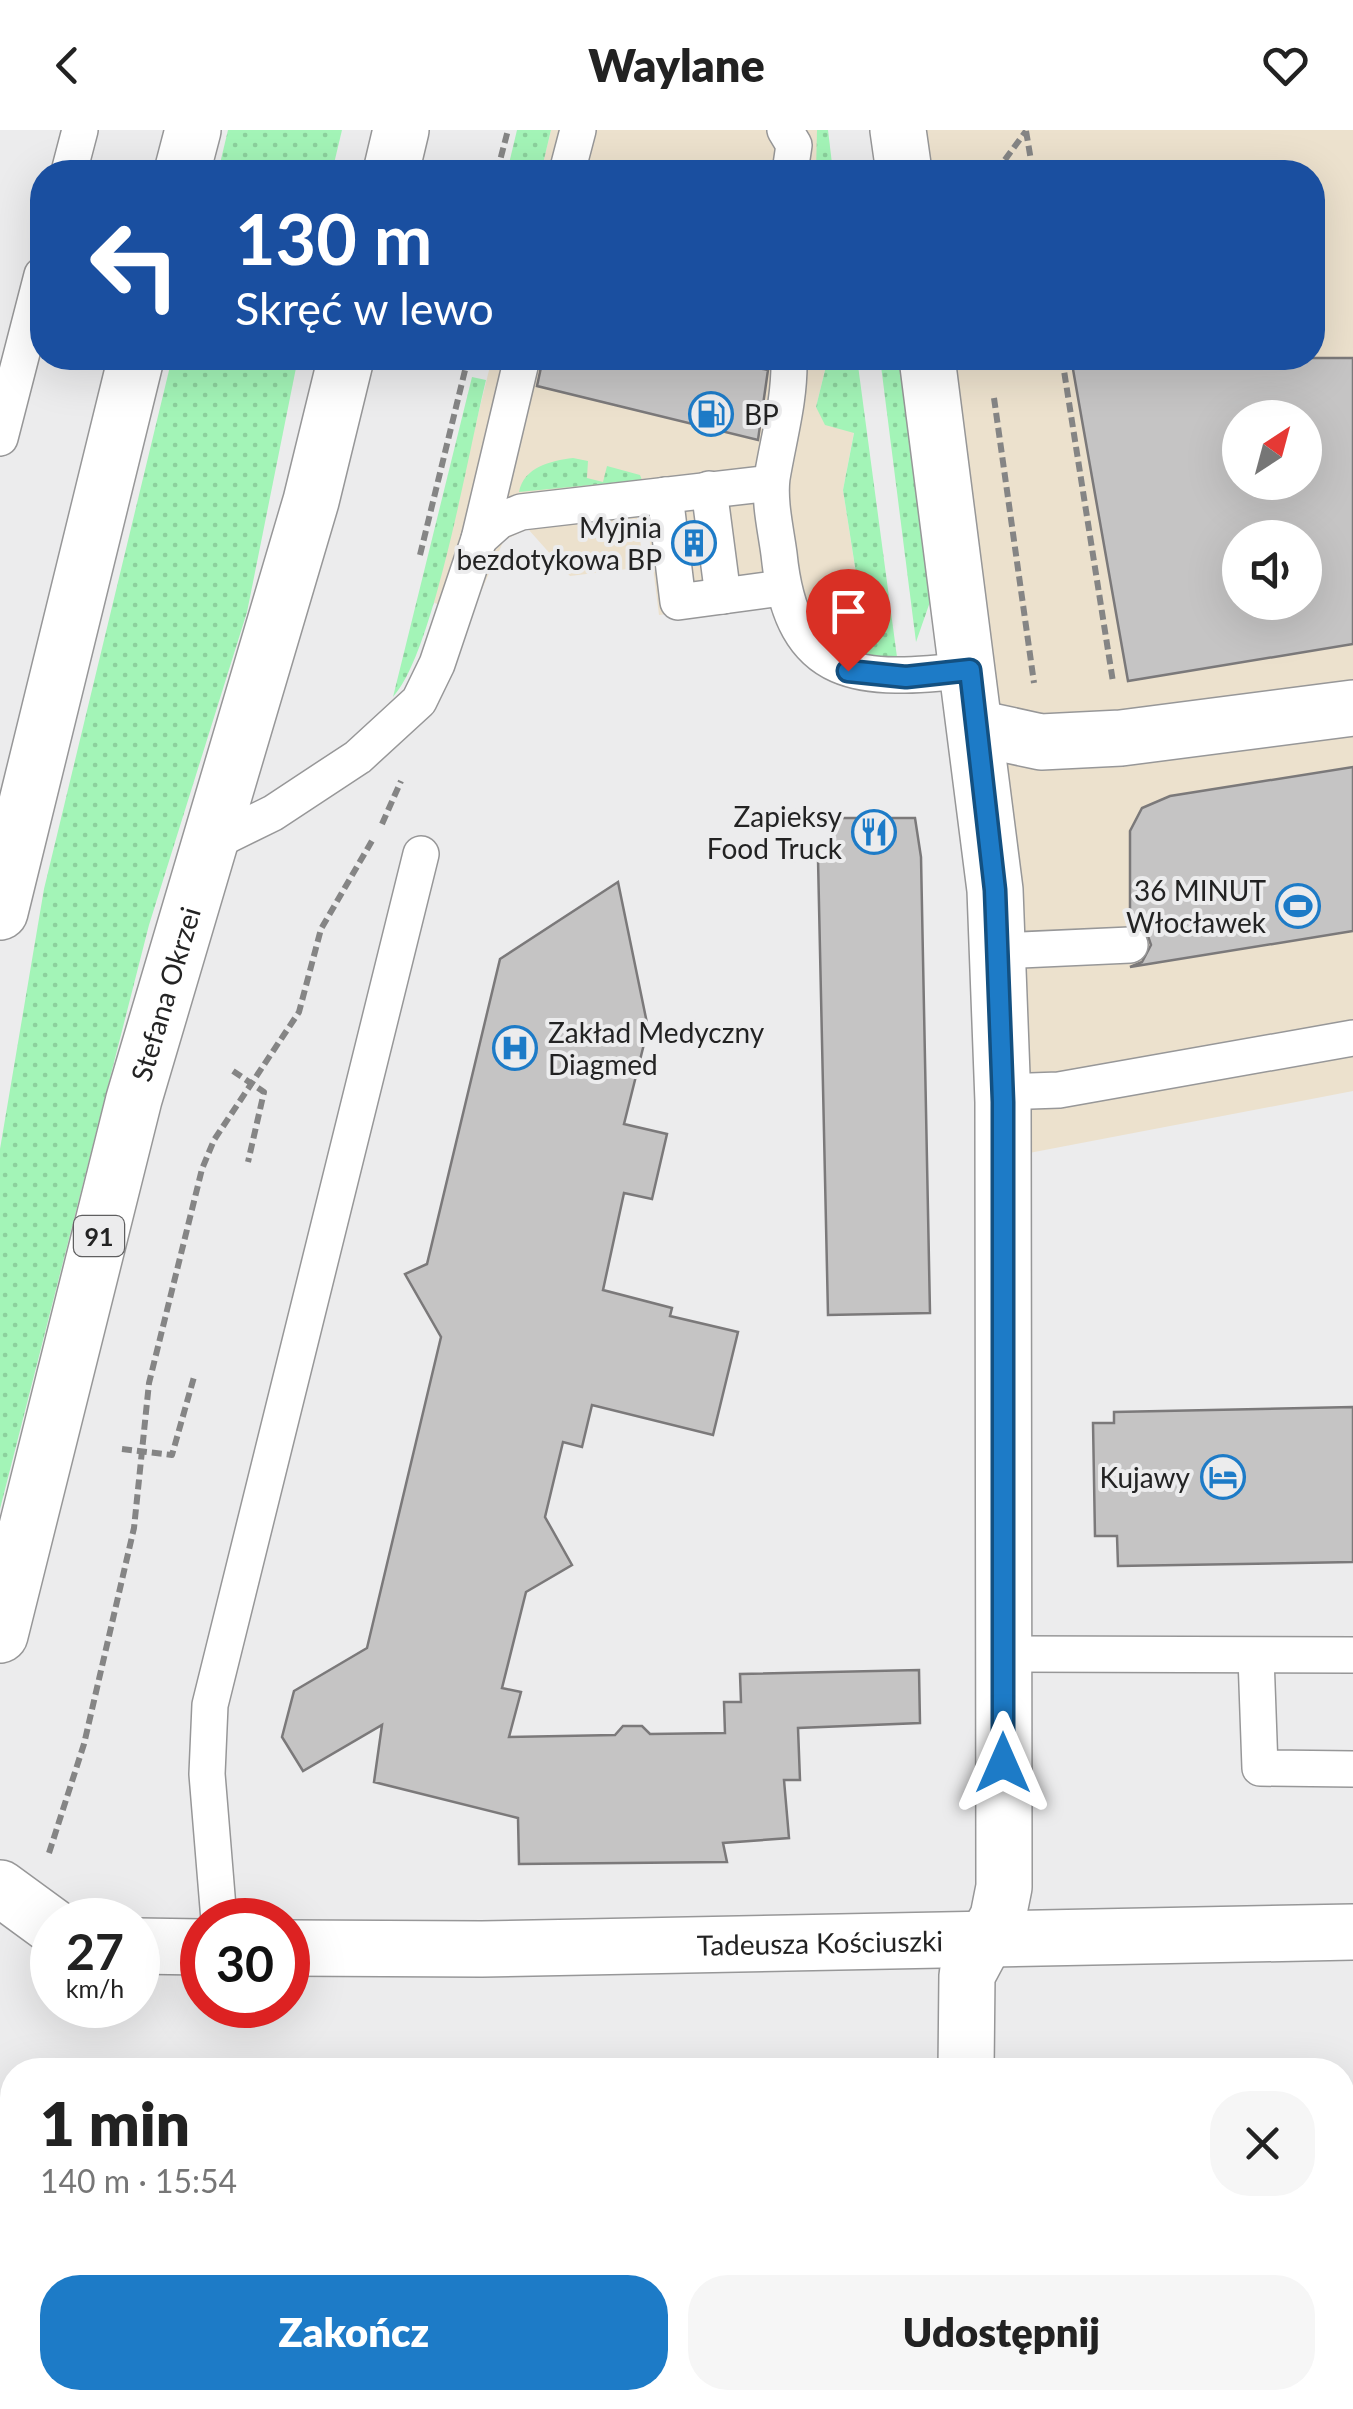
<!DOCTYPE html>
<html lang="pl">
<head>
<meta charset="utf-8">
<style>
	body { margin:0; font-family:Lato,sans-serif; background:#f6f6f6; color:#222; height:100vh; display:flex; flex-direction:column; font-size:38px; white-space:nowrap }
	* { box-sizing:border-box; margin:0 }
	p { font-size:32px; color:#767676 }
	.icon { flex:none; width:55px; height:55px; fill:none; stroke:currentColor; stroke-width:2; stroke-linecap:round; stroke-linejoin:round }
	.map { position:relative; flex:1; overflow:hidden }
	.sheet { position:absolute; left:0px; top:1928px; width:1355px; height:352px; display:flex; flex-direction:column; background:#fff; border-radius:40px 40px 0 0; box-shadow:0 10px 40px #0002 }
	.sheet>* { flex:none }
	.banner { position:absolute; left:30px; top:30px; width:1295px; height:210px; border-radius:40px; box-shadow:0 10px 40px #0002; background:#1a4fa0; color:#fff; overflow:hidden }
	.needle { width:65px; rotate:36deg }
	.fabs { position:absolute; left:1222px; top:270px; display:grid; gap:20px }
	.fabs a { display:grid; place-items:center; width:100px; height:100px; border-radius:50%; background:#fff; box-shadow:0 10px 40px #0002; font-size:50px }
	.speed { position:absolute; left:30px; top:1768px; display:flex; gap:20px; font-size:50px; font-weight:700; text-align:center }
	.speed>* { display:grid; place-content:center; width:130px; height:130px; border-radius:50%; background:#fff; box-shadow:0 10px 40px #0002; line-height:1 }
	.speed small { font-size:25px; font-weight:400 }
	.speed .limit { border:15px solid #d22; background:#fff; color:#111 }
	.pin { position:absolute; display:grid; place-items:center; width:85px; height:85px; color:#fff; margin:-102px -42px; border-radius:50% 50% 50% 0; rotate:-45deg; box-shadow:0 0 10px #0007 }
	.pin .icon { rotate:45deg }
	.me { position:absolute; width:110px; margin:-55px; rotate:0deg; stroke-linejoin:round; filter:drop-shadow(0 0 8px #0008) }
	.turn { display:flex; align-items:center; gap:35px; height:210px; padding:0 40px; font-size:45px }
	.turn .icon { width:130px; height:130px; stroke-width:2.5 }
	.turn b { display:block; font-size:70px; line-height:85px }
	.round { display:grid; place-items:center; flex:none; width:105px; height:105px; border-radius:40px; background:#f6f6f6 }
	.summary { display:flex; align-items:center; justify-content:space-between; height:170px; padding:0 40px }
	h1 { font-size:60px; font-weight:800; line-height:75px }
	.cta { display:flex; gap:20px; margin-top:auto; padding:20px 40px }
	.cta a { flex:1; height:115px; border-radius:40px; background:#1d7bc7; color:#fff; font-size:40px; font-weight:800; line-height:115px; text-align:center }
	.cta a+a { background:#f6f6f6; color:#222 }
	header { display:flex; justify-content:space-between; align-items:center; height:130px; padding:0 40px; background:#fff; font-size:45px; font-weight:800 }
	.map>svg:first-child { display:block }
	.commercial { fill:#ece1cd; fill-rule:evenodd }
	.industrial { fill:#f1dfcf }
	.grass { fill:url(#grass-dots) }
	.building { fill:#c5c4c4; stroke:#7b797a; stroke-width:2.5; fill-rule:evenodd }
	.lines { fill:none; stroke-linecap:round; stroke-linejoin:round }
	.lane-casing { stroke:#979798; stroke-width:38 }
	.street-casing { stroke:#979798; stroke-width:58 }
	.secondary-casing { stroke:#979798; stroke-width:58 }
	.primary-casing { stroke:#979798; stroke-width:58 }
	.path { stroke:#858585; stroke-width:6; stroke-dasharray:10 5; stroke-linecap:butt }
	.lane { stroke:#fff; stroke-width:35 }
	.street { stroke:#fff; stroke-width:55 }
	.secondary { stroke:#fff; stroke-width:55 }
	.primary { stroke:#fff; stroke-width:55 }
	.route-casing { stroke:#135081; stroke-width:25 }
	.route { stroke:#1d7bc7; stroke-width:18 }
	.labels { text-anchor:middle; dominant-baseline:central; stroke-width:8; stroke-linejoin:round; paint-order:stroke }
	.shield { fill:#ececed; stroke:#5f5f60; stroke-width:2.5 }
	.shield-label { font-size:25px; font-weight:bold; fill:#232323 }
	.poi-label { font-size:28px; fill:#232323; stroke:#ececed; text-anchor:end }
	.street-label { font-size:28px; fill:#232323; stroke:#ececed }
</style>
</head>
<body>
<header><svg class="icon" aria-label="back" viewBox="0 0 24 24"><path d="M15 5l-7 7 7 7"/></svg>Waylane<svg class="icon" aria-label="heart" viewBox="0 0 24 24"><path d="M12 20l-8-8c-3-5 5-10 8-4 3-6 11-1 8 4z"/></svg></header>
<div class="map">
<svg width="1353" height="2279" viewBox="0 0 1353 2279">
	<defs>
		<pattern id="grass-dots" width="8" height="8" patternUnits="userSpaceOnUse" patternTransform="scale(2.5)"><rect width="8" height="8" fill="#a3f4b7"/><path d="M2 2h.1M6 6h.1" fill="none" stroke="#8cd19d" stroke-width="1.8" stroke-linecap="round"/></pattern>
	</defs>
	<rect width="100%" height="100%" fill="#ececed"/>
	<!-- commercial -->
	<g class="commercial">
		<path d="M551 0H817L819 27 816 42H541Z"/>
		<path d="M898 0H1353V961L1003 1028 927 228H1312V42H904ZM1240 288H1305V352H1240ZM1240 408H1305V472H1240Z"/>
		<path d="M492 228H828L816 277 854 302 843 360 861 476 831 480 760 472 659 485 647 389 641 384 637 388 644 437 570 446 528 399 504 410 470 486 432 472Z"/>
	</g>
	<!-- industrial -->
	<path class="industrial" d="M0 2131 12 2135V2268H638L636 2279H0Z"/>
	<!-- grass -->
	<g class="grass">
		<path d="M228 0H342L332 42H218Z"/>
		<path d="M517 0H551L541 42H507Z"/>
		<path d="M817 0H828L833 42H816Z"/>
		<path d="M172 228H298L247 482 149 795 0 1379V1019L44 759Z"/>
		<path d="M828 228H857L897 527C887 530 874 533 865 530 844 524 814 501 831 480L861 475 843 360 854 303 825 295 816 277Z"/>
		<path d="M880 228H901L931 469 916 512Z"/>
		<path d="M472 247 486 250C469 319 434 523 393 567Z"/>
		<path d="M573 328 588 331 587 348 603 352 607 336 640 345 642 350 519 362C524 337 550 331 573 328Z"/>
	</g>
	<!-- building -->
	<g class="building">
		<path d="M543 228H713L768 240 758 310 537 256Z"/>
		<path d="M1071 228H1353V514L1128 551ZM1240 288H1305V352H1240ZM1240 408H1305V472H1240Z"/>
		<path d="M1353 637V801L1130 837 1142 832 1151 815 1147 803 1130 794V701L1142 678 1170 666Z"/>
		<path d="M832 688H915L921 727 930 1183 828 1185 818 729 833 728Z"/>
		<path d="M618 752 648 898 624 994 667 1004 652 1069 624 1063 603 1160 672 1178 670 1186 738 1202 713 1305 592 1275 582 1317 563 1312 545 1387 572 1435 526 1462 502 1558 521 1562 509 1607 615 1605 623 1596H642L650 1604 725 1603 724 1572H741L740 1544 919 1540 920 1593 798 1598 800 1650H784L789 1708 723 1713 727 1732 519 1734 518 1688 374 1652 382 1595 303 1641 282 1607 294 1561 367 1518 441 1207 405 1144 427 1134 500 829Z"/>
		<path d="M1353 1277V1432L1118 1436 1117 1406H1095L1093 1293H1114V1282Z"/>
	</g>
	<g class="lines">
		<!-- lane casing -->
		<g class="lane-casing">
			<g id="lane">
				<path d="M785 0 794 15 790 42"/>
				<path d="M69 42 80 0"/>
				<path d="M567 42 578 0"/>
				<path d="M789 228C790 270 779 306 772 348 769 372 776 401 779 424 792 553 861 552 969 540"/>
				<path d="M0 308 42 145"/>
				<path d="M709 359 723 466"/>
				<path d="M665 365 678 472 782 458"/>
				<path d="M479 409 499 391 521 382 771 353"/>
				<path d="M214 712 273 683 358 627 419 571 437 534 479 409 522 228"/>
				<path d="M997 821 1130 815"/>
				<path d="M1003 962 1059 960 1353 908"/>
				<path d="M1004 1524 1353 1525"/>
				<path d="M1256 1527 1260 1638 1353 1639"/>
				<path d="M219 1790 207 1644 210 1575 421 724"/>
			</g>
		</g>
		<!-- street casing -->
		<g class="street-casing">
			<g id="street">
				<path d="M898 0 904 42"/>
				<path d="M927 228 995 760 1003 972 1004 1757 998 1787 967 1845 966 1940"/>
				<path d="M977 598 1041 612 1121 608 1353 578"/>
				<path d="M1040 2268 1044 2279"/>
			</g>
		</g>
		<!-- secondary casing -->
		<g class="secondary-casing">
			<g id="secondary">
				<path d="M0 1758 52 1796"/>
				<path d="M138 1816 202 1817"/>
				<path id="s1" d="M288 1818 482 1819 1353 1802"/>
			</g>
		</g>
		<!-- primary casing -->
		<g class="primary-casing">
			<g id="primary">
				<path d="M182 42 193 0"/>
				<path d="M391 42 401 0"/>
				<path d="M0 782 136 228"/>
				<path id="s2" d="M0 1505 134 969 311 371 346 228"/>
			</g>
		</g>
		<!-- path -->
		<g class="path">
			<path d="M1026 1 1033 42"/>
			<path d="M497 42 508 0"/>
			<path d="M996 42 1026 1"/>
			<path d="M1062 228 1113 552"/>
			<path d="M994 268 1034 553"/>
			<path d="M420 425 468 228"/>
			<path d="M382 694 401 651"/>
			<path d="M233 941 264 962 248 1032"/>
			<path d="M122 1319 172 1325 194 1247"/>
			<path d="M49 1723 84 1614 134 1398 149 1253 202 1039 214 1010 299 882 321 799 373 709"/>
		</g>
		<!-- lane -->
		<use href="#lane" class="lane"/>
		<!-- street -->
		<use href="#street" class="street"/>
		<!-- secondary -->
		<use href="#secondary" class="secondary"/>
		<!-- primary -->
		<use href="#primary" class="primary"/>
	</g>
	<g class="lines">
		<!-- route casing -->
		<g class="route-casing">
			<path id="route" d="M848 541 906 547 970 540 995 760 1003 972V1633"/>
		</g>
		<!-- route -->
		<use href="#route" class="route"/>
	</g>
	<!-- icons -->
	<defs>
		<g id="fuel-ring" transform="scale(2.25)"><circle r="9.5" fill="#ececed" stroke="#1d7bc7" stroke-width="1.5"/><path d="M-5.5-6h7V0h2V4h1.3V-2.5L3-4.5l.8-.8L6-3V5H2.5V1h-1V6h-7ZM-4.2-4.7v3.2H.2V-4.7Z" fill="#1d7bc7"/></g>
		<g id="building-ring" transform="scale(2.25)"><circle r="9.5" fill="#ececed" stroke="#1d7bc7" stroke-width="1.5"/><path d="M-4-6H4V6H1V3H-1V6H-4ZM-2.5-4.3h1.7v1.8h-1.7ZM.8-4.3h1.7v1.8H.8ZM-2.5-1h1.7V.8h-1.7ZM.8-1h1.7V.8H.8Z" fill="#1d7bc7"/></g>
		<g id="restaurant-ring" transform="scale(2.25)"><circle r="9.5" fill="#ececed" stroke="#1d7bc7" stroke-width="1.5"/><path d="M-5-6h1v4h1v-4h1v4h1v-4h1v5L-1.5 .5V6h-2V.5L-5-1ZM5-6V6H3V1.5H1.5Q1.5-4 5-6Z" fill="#1d7bc7"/></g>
		<g id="stadium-ring" transform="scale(2.25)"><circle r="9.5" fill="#ececed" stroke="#1d7bc7" stroke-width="1.5"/><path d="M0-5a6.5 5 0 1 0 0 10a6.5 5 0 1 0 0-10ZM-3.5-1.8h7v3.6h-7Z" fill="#1d7bc7"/></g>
		<g id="hospital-ring" transform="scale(2.25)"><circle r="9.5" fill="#ececed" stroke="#1d7bc7" stroke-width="1.5"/><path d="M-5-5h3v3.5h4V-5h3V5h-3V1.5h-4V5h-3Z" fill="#1d7bc7"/></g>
		<g id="hotel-ring" transform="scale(2.25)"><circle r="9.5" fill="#ececed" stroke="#1d7bc7" stroke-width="1.5"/><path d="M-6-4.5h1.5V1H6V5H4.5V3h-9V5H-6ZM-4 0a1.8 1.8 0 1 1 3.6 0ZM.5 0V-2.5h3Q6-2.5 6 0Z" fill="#1d7bc7"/></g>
	</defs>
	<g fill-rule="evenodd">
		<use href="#fuel-ring" x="711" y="284"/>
		<use href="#building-ring" x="694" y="413"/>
		<use href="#restaurant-ring" x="874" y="702"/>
		<use href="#stadium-ring" x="1298" y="776"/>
		<use href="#hospital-ring" x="515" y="918"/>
		<use href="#hotel-ring" x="1223" y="1347"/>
	</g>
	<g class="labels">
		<!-- shield labels -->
		<rect class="shield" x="74" y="1086" width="50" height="40" rx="8"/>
		<g class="shield-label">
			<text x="99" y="1106">91</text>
		</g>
		<!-- poi labels -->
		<g class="poi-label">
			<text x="744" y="284" text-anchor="start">BP</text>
			<text x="662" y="397">Myjnia<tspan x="662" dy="32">bezdotykowa BP</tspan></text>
			<text x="842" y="686">Zapieksy<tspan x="842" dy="32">Food Truck</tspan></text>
			<text x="1266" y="760">36 MINUT<tspan x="1266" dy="32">Włocławek</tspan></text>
			<text x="548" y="902" text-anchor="start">Zakład Medyczny<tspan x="548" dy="32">Diagmed</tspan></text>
			<text x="1190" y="1347">Kujawy</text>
		</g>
		<!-- street labels -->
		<g class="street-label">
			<text stroke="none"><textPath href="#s2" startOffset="662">Stefana Okrzei</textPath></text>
			<text stroke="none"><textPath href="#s1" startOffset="532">Tadeusza Kościuszki</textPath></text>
		</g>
	</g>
</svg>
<div class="fabs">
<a><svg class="needle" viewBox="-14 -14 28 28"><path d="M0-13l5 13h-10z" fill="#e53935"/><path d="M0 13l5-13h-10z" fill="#767676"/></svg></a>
<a><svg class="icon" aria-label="sound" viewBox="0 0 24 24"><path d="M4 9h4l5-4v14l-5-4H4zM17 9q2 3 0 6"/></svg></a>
</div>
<div class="speed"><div>27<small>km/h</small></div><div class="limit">30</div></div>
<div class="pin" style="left:848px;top:541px;background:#d93025"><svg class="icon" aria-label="arrive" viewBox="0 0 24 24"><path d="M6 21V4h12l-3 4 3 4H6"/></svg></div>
<svg class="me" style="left:1003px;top:1633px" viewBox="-20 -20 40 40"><path d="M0-17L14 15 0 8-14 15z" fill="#1d7bc7" stroke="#fff" stroke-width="4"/></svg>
<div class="banner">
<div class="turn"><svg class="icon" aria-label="left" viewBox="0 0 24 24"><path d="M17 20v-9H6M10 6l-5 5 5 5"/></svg><div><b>130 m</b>Skręć w lewo</div></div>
</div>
<section class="sheet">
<div class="summary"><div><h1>1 min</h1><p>140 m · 15:54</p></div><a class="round"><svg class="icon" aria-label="close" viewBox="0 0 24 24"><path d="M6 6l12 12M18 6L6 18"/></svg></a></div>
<div class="cta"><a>Zakończ</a><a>Udostępnij</a></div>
</section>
</div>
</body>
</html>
